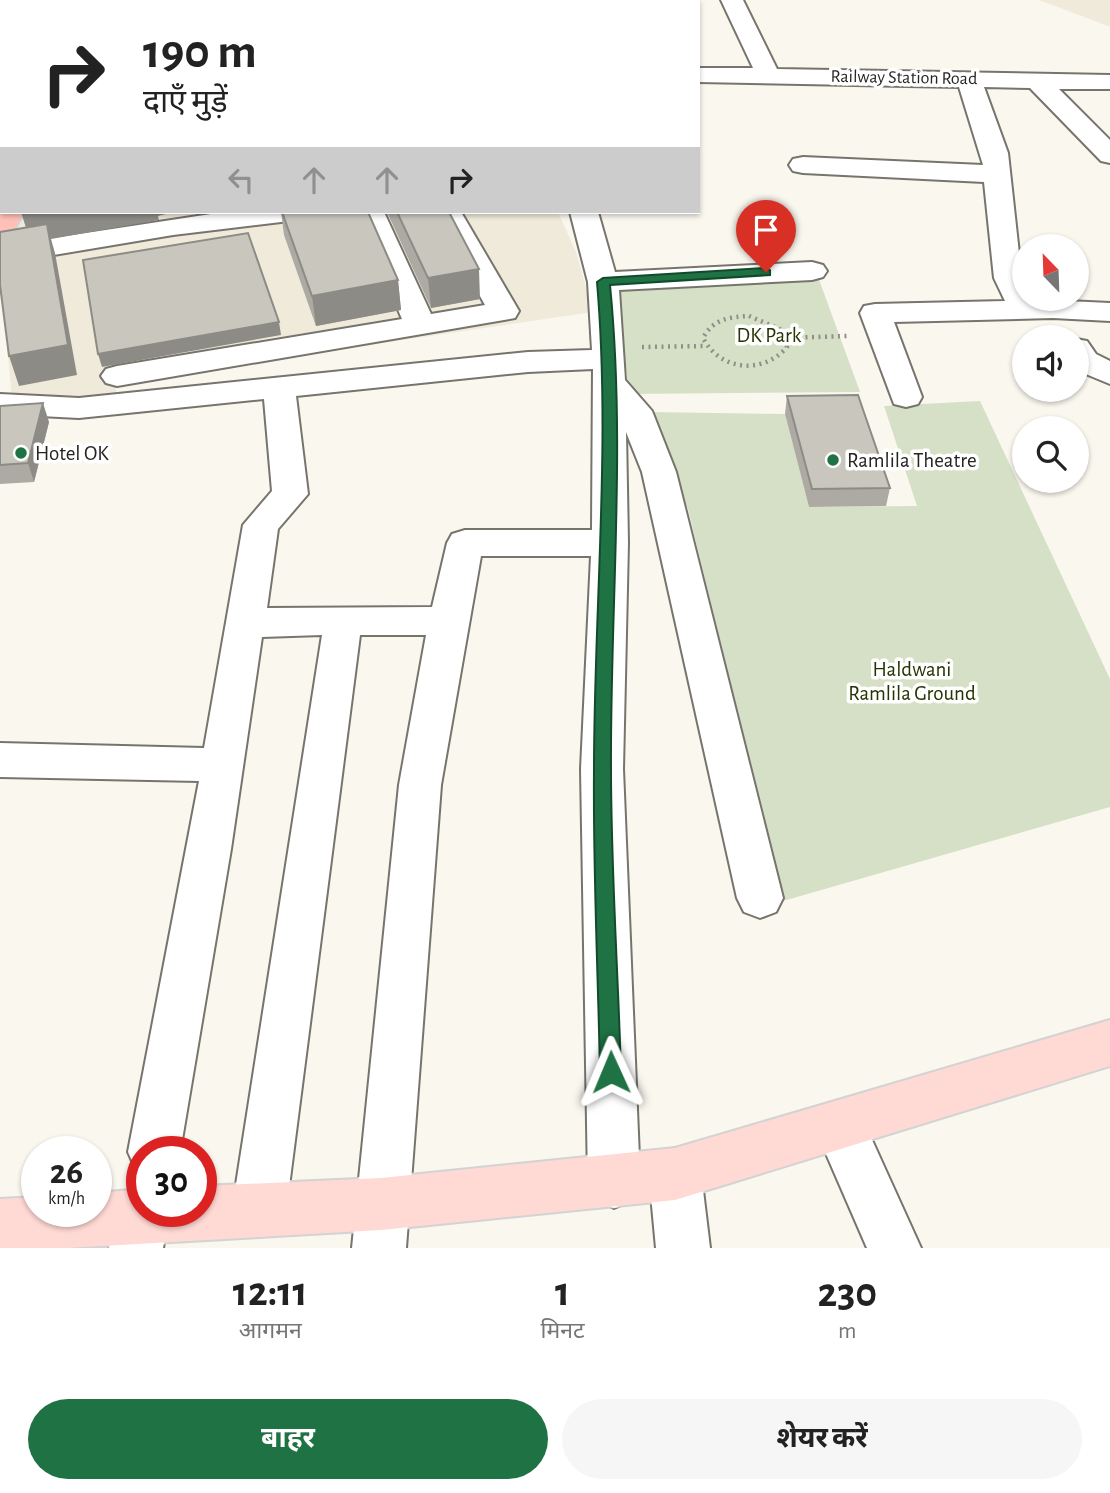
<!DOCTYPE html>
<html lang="hi">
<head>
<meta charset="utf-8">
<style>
	body { margin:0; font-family:"Alegreya Sans","Noto Sans Devanagari",sans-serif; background:#f6f6f6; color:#222; height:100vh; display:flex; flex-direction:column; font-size:26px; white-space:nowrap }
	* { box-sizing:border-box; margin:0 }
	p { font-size:23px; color:#767676 }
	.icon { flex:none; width:38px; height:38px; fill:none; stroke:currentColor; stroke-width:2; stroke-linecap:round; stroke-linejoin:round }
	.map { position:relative; height:1248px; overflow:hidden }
	.side { display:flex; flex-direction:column; background:#fff; flex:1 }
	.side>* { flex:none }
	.guide { position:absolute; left:0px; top:0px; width:700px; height:214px; box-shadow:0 2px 5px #0004; background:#fff; color:#222; overflow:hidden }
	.needle { width:46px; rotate:337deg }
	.tools { position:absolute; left:1012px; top:234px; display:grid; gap:14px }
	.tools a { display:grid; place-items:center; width:77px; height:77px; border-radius:50%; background:#fff; box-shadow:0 2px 5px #0004; font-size:35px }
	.speed { position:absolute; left:21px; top:1136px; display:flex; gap:14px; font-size:35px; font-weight:700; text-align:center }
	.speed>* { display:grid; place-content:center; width:91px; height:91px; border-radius:50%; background:#fff; box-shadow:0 2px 5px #0004; line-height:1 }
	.speed small { font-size:18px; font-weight:400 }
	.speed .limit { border:10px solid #d22; background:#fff; color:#111 }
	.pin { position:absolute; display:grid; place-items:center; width:60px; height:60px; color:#fff; margin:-72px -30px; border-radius:50% 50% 50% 0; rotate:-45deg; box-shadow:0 0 7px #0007 }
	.pin .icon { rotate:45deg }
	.me { position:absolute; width:77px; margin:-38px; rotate:359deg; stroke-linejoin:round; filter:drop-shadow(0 0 5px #0008) }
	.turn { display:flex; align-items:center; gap:24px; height:147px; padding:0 28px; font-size:32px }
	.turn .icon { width:91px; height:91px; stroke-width:2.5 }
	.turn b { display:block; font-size:49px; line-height:60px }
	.lanes { display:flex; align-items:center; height:66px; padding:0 28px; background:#0003; justify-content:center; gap:35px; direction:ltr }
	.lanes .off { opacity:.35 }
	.eta { display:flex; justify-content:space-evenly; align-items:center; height:119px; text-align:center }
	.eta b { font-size:42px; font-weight:700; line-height:49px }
	.cta { display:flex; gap:14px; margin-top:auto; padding:14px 28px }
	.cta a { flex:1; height:80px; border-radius:42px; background:#1f7244; color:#fff; font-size:28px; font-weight:700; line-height:80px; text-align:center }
	.cta a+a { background:#f6f6f6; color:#222 }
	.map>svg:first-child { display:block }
	.built { fill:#efeada }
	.green { fill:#d6e0c7 }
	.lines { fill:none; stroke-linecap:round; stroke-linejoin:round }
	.minor-casing { stroke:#77746d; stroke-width:4 }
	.major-casing { stroke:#d3d3d3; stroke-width:4 }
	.highway-casing { stroke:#d3d3d3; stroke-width:4 }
	.path { stroke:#918f89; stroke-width:4.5; stroke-dasharray:2 4.5; stroke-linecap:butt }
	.minor { fill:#fff; fill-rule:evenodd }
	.major { fill:#ffd9d4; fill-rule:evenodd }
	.highway { fill:#ffc0b7; fill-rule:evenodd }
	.wall { fill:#adaaa3 }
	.shaded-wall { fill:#8d8b85 }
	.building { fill:#c9c6be; stroke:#8d8b85; stroke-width:2 }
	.route { fill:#1f7244; stroke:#144a2c; stroke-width:2 }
	.poi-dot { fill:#1f7244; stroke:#fff; stroke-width:2.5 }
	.labels { text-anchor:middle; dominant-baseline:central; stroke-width:7; stroke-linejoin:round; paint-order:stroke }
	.far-street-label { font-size:18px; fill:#252421; stroke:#fff }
	.park-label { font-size:21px; fill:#253401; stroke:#fff }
	.poi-label { font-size:21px; fill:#252421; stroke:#fff; text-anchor:start }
</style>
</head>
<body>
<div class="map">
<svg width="1110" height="1248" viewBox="0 0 1110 1248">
	<rect width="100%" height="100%" fill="#faf7ef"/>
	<!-- built -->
	<g class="built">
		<path d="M1039 0H1110V26H1108Z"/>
		<path d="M24 212H558L576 252 593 312 115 382 117 401H12L0 261Z"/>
	</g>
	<!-- green -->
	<g class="green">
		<path d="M817 274 860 392 629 394 616 286Z"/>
		<path d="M980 401 1110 679V807L783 901 688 509 650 412 785 414 809 507 917 506 884 406Z"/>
	</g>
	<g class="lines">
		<!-- minor casing -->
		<g class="minor-casing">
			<g id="minor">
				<path d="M88 0H144L87 2Z"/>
				<path d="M570 0H592L593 2H570Z"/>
				<path d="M721 0H743L777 69 1110 75V89H1059L1110 140V163L1101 161 1030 88 984 87 1008 153 1024 299 1110 303V321L1053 318 894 322 922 397 918 404 906 407 894 404 860 313 864 306 875 304 1005 301 994 278 984 182 803 173 793 171 789 165 793 159 803 157 983 165 959 87 698 82V68H753Z"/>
				<rect x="0" y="88" width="2" height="16"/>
				<path d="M224 212H312L308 218 298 220 173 235 0 264V246Z"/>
				<path d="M356 212H384L431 314 485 305 433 212H461L519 311 515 318 504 320 117 386 106 383 101 376 106 369 117 366 402 319Z"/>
				<path d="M570 212H598L615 272 812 262 823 265 827 271 823 277 812 280 619 290 625 380 652 411 676 472 783 898 776 912 760 918 744 912 737 898 642 472 626 432 628 543 623 769 640 1182 633 1200 614 1208 595 1200 588 1182 581 769 591 556H481L441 785 406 1248H352L399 785 426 635H360L286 1210 278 1229 259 1237 240 1229 232 1210 322 635 262 637 231 849 180 1152H142V1172L136 1170 128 1152 199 781 0 777V743L204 748 243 525 272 491 264 399 79 418 0 414V394L79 398 528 352 592 350 588 282ZM593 369 592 530H465L452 534 447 543 432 607 267 608 278 529 308 494 296 396 528 372Z"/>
				<path d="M1076 339 1087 341 1096 354 1110 361V384L1076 370Z"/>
				<path d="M840 1101 858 1109 921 1248H867L814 1126 822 1109Z"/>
				<path d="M675 1148 693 1156 701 1174 710 1248H656L649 1174 657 1156Z"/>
				<path d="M142 1185V1211H170L163 1248H109L116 1211 124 1192Z"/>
			</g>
		</g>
		<!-- major casing -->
		<g class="major-casing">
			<path id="major" d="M1110 1020V1066L675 1200 381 1230 67 1248H0V1199L37 1197V1211H96V1193L142 1189V1211H201V1186L381 1178 675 1148Z"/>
		</g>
		<!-- highway casing -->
		<g class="highway-casing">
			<g id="highway">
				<path d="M84 0H106L83 2Z"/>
				<path d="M0 166H2L0 185Z"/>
				<path d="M0 206 2 212H24L10 237 0 240Z"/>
			</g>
		</g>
		<!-- path -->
		<g class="path">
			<path d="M749 316 782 330 787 347C763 375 720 371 703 338 713 319 729 317 749 316Z"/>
			<path d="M786 338 847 336"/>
			<path d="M642 347 706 346"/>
		</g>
		<!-- minor -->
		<use href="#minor" class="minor"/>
		<!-- major -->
		<use href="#major" class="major"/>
		<!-- highway -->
		<use href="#highway" class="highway"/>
	</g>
	<!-- wall -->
	<g class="wall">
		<path d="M281 212H368L398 280 401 310 316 326 284 235Z"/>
		<path d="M387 212H449L480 299 431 308Z"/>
		<path d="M787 396 890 488 886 506 809 507 785 414Z"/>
		<path d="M0 406 49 422 34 482 0 484Z"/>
	</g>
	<!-- shaded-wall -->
	<g class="shaded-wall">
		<path d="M21 212H165L166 214 158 216 159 220 51 239 55 253 77 375 19 386 9 356 28 234Z"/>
		<path d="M479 269 480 299 431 308 428 278Z"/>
		<path d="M398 280 401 310 316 326 312 296Z"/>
		<path d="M279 322 281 335 102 367 98 354Z"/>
		<path d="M43 403 49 422 34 482 28 463Z"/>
	</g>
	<!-- building -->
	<g class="building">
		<path d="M282 212H368L398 280 312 296Z"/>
		<path d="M397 212H449L479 269 428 278Z"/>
		<path d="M47 224 68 345 9 356 0 285V232Z"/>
		<path d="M248 233 279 322 98 354 83 260Z"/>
		<path d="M858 395 890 488 812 489 787 396Z"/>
		<path d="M43 403 28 463 0 465V406Z"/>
	</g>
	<!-- route -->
	<path class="route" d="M766 268 770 270V275L610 285C626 447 610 608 611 769 611 870 618 971 621 1072L618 1079 611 1082 603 1079 600 1072C598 971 593 870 594 770 594 607 611 445 597 282L603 278Z"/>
	<!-- markers -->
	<g class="poi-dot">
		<circle cx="21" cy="453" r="7"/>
		<circle cx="833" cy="460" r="7"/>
	</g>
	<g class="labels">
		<!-- far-street labels -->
		<g class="far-street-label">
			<text transform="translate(904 78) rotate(1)">Railway Station Road</text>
		</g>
		<!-- park labels -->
		<g class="park-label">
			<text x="769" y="335">DK Park</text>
			<text x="912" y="669">Haldwani<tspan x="912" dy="24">Ramlila Ground</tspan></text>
		</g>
		<!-- poi labels -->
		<g class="poi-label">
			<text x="35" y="453">Hotel OK</text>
			<text x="847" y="460">Ramlila Theatre</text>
		</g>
	</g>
</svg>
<div class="tools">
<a><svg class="needle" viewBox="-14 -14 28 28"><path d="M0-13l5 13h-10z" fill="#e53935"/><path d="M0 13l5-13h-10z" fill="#767676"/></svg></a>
<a><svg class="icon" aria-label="sound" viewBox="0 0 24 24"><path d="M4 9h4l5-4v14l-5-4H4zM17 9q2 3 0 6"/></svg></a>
<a><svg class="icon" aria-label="search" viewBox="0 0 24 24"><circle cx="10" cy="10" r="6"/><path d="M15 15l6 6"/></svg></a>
</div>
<div class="speed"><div>26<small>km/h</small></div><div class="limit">30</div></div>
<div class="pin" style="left:766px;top:272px;background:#d93025"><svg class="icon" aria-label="arrive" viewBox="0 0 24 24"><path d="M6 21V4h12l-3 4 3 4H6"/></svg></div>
<svg class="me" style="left:611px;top:1072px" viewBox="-20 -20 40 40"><path d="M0-17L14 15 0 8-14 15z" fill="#1f7244" stroke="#fff" stroke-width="4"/></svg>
<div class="guide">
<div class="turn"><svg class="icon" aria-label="right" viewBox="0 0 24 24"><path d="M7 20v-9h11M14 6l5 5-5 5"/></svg><div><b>190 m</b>दाएँ मुड़ें</div></div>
<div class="lanes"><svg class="icon off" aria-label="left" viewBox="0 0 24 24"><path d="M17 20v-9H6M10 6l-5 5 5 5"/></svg><svg class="icon off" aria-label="ahead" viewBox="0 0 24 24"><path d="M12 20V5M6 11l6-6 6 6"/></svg><svg class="icon off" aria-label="ahead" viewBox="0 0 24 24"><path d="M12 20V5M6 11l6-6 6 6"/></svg><svg class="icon" aria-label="right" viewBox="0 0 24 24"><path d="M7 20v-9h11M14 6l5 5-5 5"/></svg></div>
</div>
</div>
<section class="side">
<div class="eta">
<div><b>12:11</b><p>आगमन</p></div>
<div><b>1</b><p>मिनट</p></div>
<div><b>230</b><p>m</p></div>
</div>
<div class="cta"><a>बाहर</a><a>शेयर करें</a></div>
</section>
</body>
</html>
